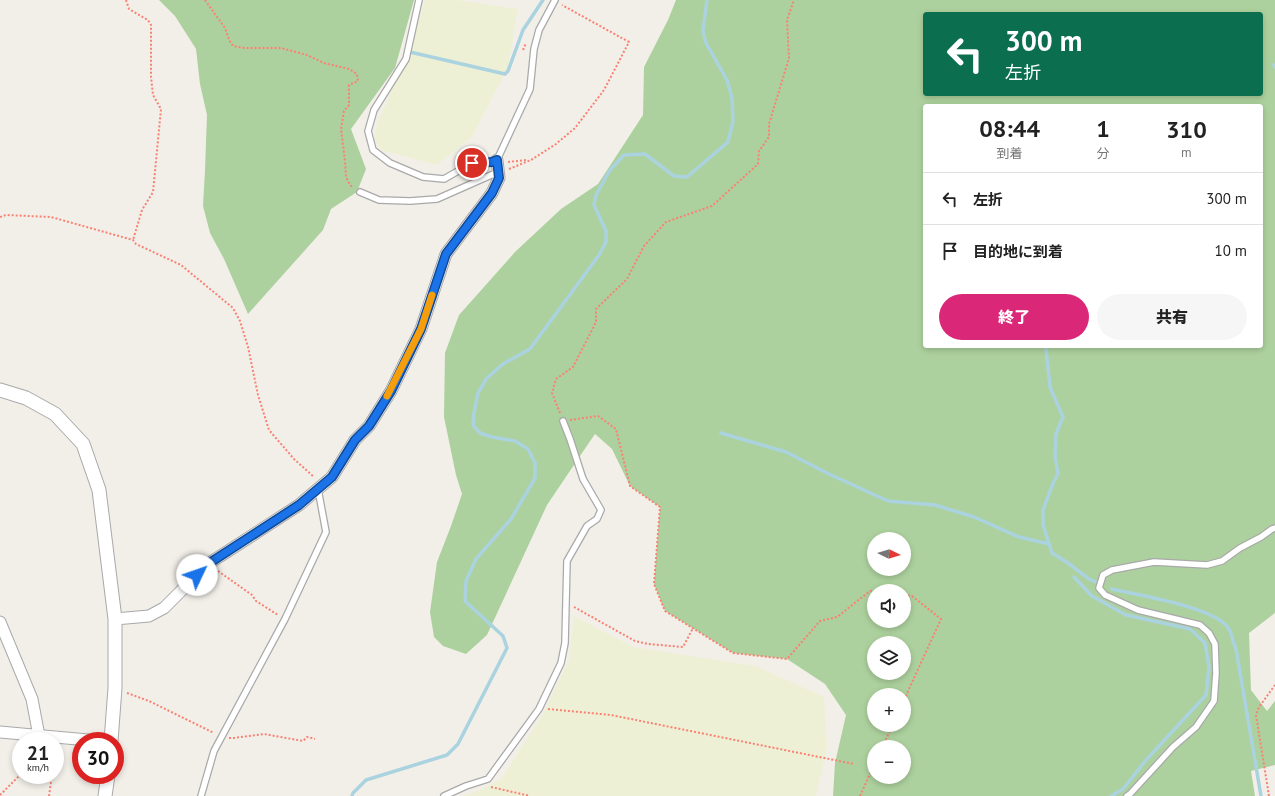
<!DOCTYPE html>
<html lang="ja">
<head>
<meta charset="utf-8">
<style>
	body { margin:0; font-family:"PT Sans","Noto Sans JP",sans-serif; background:#f6f6f6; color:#222; height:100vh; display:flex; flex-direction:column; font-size:15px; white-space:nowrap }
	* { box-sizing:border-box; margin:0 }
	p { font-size:13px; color:#767676 }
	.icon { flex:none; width:22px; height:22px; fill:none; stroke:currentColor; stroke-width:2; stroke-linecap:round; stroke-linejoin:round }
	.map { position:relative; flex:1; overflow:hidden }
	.drawer { position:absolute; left:923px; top:104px; width:340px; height:244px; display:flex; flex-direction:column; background:#fff; border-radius:4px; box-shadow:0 2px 6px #0003 }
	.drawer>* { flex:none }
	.top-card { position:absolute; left:923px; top:12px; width:340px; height:84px; border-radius:4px; box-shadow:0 2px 6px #0003; background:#0b6e4f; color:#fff; overflow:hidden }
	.needle { width:26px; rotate:95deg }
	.buttons { position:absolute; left:867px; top:532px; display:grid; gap:8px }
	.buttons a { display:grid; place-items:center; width:44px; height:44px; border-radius:50%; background:#fff; box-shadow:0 2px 6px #0003; font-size:20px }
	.speed { position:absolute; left:12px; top:732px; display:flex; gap:8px; font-size:20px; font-weight:700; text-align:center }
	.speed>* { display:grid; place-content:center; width:52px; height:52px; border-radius:50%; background:#fff; box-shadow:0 2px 6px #0003; line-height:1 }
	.speed small { font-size:10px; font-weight:400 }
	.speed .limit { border:6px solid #d22; background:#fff; color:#111 }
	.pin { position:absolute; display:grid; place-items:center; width:34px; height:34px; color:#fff; margin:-17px; border:2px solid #fff; border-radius:50%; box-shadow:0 1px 4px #0007 }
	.me { position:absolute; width:44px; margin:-22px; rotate:48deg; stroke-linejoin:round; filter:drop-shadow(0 0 3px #0008) }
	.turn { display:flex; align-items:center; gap:14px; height:84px; padding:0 16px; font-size:18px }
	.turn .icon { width:52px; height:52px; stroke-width:2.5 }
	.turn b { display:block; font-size:28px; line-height:34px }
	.eta { display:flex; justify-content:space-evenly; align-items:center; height:68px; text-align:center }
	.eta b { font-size:24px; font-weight:800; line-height:28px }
	.cta { display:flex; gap:8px; margin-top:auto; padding:8px 16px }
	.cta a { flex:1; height:46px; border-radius:24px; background:#db2777; color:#fff; font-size:16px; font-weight:800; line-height:46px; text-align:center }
	.cta a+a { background:#f6f6f6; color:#222 }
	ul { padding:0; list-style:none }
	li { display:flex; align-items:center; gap:12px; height:52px; padding:0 16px; border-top:1px solid #e0e0e0 }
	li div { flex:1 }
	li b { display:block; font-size:15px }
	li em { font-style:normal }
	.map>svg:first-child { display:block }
	.farmland { fill:#eef0d5 }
	.forest { fill:#add19e; fill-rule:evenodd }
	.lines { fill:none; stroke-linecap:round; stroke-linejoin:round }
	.stream { stroke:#aad3df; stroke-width:3.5 }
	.service-casing { stroke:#a9a9a9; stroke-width:8 }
	.minor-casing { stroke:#a9a9a9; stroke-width:13 }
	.tertiary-casing { stroke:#a9a9a9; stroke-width:15 }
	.path { stroke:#fa8072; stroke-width:2; stroke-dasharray:2 2; stroke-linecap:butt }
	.service { stroke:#fff; stroke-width:5.5 }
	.minor { stroke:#fff; stroke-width:11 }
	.tertiary { stroke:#fff; stroke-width:13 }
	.route-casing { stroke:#114b97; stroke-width:10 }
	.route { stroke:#1a73e8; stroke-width:7 }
	.slow { stroke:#f59e0b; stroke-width:7 }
</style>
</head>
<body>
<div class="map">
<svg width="1275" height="796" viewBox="0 0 1275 796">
	<rect width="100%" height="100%" fill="#f2efe9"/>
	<!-- farmland -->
	<g class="farmland">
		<path d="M425 0H457L518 9 508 67 472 137 437 165 381 150 375 139 377 122 387 102 420 18Z"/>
		<path d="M574 616 633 647 756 666 824 697 827 747 816 796H462L480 790 502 778 541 717 569 661Z"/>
	</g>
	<!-- forest -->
	<g class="forest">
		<path d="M159 0H414L395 68 351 129 366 169 357 192 331 209 323 230 248 314 224 259 210 233 203 206 205 170 207 115 200 84 196 49 175 16Z"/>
		<path d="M676 0H1275V613L1249 633 1251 690 1267 711 1275 701V765L1251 771 1255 796H833L835 763 846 715 825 684 787 659 733 653 665 611 654 584 660 507 630 486 612 449 595 434 582 453 547 505 487 635 466 654 443 646 434 637 430 612 437 562 451 526 462 494 456 475 444 417 445 353 459 315 515 252 561 209 598 184 643 115 644 67 668 20ZM925 14H1261V94H925ZM925 106H1261V346H925ZM874 539H904V569H874ZM874 591H904V621H874ZM874 643H904V673H874ZM874 695H904V725H874ZM874 747H904V777H874Z"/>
	</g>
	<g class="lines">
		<!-- stream -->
		<g class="stream">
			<path d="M410 52 505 74 508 71 523 30 543 0"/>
			<path d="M1274 65 1275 67"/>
			<path d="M1046 349 1050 387 1063 417 1056 434 1055 457 1058 473 1052 486 1043 510V525L1052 553 1068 563 1089 579 1096 582"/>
			<path d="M721 433 786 452 829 474 888 501 935 505 974 517 1019 537 1049 544"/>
			<path d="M1074 577 1092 596 1126 615 1190 629 1205 643 1209 667 1206 695 1146 760 1123 789 1111 796"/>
			<path d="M1112 589C1137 595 1216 607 1229 629 1232 635 1233 643 1236 649L1261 796"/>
			<path d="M352 796 353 793 366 780 447 755 458 744 507 648 503 636 465 601 466 581 476 559 511 519 535 478V463L528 449 515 441 492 437 480 433 473 425 474 413 478 393 487 378 503 364 530 349 599 255 606 242V231L594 205 596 195 610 170 624 155 645 154 674 176 687 177 728 142 733 121 732 98 727 80 706 43 703 31 707 0"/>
		</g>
		<!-- service casing -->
		<g class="service-casing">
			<g id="service">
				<path d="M419 0 406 59 374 110 368 131 373 150 390 163 423 177 444 179 472 163 492 162 497 160 530 89 534 49 539 30 555 0"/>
				<path d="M360 192 379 200 410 201 437 199 498 172"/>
				<path d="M201 796 214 751 285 619 326 532 318 489"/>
				<path d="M444 796 466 786 488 779 539 709 561 663 565 643 567 561 587 526 597 519 601 510 583 479 570 439 563 421"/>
				<path d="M1127 796 1130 794 1173 747 1196 727 1214 701 1216 673 1215 644 1209 633 1200 625 1138 610 1105 595 1099 588 1103 575 1112 570 1154 562 1207 565 1222 561 1240 548 1261 537 1272 529 1275 528"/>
			</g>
		</g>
		<!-- minor casing -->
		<g class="minor-casing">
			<g id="minor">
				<path d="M115 619 149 616 164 608 208 564 299 505 332 477 355 440 369 426 391 391 421 329 446 254 492 193 499 178 497 160"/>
				<path d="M0 622 32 699 39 736"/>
				<path d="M0 732 99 741"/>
			</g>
		</g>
		<!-- tertiary casing -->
		<g class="tertiary-casing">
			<g id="tertiary">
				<path d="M0 390 26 398 55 414 83 444 99 490 115 619V688L111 741"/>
				<path d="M105 796 108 775"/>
			</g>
		</g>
		<!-- path -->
		<g class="path">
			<path d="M126 0 129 9 148 20 151 25V77L153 95 161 109 153 192 142 210 133 240"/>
			<path d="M205 0 225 28 229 40 233 46 244 48H281L307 55 324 63 349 69 357 74 358 81 349 85V105L344 111 341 129 345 161 346 177 350 185 353 187"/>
			<path d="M523 50 526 43"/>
			<path d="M508 162 527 160"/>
			<path d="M509 169 531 160 556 144 575 128 604 90 629 42 562 5"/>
			<path d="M0 217 6 215 51 217 133 240 136 244 181 265 233 308 240 321 248 347 258 395 269 430 294 459 314 477"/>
			<path d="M560 413 552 393 556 379 573 367 596 322V309L627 279 644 246 666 222 712 206 758 164 759 151 769 137V124L789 58 787 20 794 0"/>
			<path d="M570 420 598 416 616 429 630 486 660 507 654 584 665 611 733 653 787 659 820 621 837 617 870 591H874"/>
			<path d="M218 571 252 595 256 601 278 615"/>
			<path d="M904 595 912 596 941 619 904 700"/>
			<path d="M574 607 635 641 648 644 683 647 693 628"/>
			<path d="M127 693 149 701 214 733"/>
			<path d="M548 709 611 715 854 764"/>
			<path d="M229 738H234L264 734 303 741 307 737 315 739"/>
			<path d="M882 747 893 725"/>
			<path d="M491 787 530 796"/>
			<path d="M0 795 21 774"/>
			<path d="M49 796 52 775"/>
			<path d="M860 796 874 765"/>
			<path d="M1269 796 1256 715 1259 707 1275 685"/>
		</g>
		<!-- service -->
		<use href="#service" class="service"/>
		<!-- minor -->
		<use href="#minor" class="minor"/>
		<!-- tertiary -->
		<use href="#tertiary" class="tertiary"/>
	</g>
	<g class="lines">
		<!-- route casing -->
		<g class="route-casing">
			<path id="route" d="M197 575 208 564 299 505 332 477 355 440 369 426 391 391 421 329 446 254 492 193 499 178 497 160 492 162 472 163"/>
		</g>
		<!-- route -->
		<use href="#route" class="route"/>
		<!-- slow -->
		<path class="slow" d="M387 396 421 329 432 295"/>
	</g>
</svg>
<div class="buttons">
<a><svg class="needle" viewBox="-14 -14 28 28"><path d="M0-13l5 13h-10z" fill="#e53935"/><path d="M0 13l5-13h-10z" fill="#767676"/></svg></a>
<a><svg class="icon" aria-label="sound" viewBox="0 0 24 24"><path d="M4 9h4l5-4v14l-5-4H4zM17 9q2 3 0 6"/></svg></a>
<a><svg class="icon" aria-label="layers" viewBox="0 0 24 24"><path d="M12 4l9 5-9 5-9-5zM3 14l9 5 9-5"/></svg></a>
<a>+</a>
<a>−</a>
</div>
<div class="speed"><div>21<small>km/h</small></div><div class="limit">30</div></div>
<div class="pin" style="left:472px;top:163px;background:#d93025"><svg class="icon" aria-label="arrive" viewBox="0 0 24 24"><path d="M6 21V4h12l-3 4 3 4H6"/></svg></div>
<svg class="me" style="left:197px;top:575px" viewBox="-20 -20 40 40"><circle r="19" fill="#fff"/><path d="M0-13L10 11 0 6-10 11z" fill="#1a73e8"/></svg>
<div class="top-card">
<div class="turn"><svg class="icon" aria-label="left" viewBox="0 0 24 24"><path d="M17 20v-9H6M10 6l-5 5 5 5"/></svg><div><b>300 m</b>左折</div></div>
</div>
<section class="drawer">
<div class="eta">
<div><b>08:44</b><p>到着</p></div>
<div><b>1</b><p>分</p></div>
<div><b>310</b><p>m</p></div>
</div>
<ul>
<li><svg class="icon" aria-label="left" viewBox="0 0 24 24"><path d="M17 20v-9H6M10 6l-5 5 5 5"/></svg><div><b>左折</b></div><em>300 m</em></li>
<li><svg class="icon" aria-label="arrive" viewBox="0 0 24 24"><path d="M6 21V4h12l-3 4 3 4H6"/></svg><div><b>目的地に到着</b></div><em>10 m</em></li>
</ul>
<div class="cta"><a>終了</a><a>共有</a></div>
</section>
</div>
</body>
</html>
